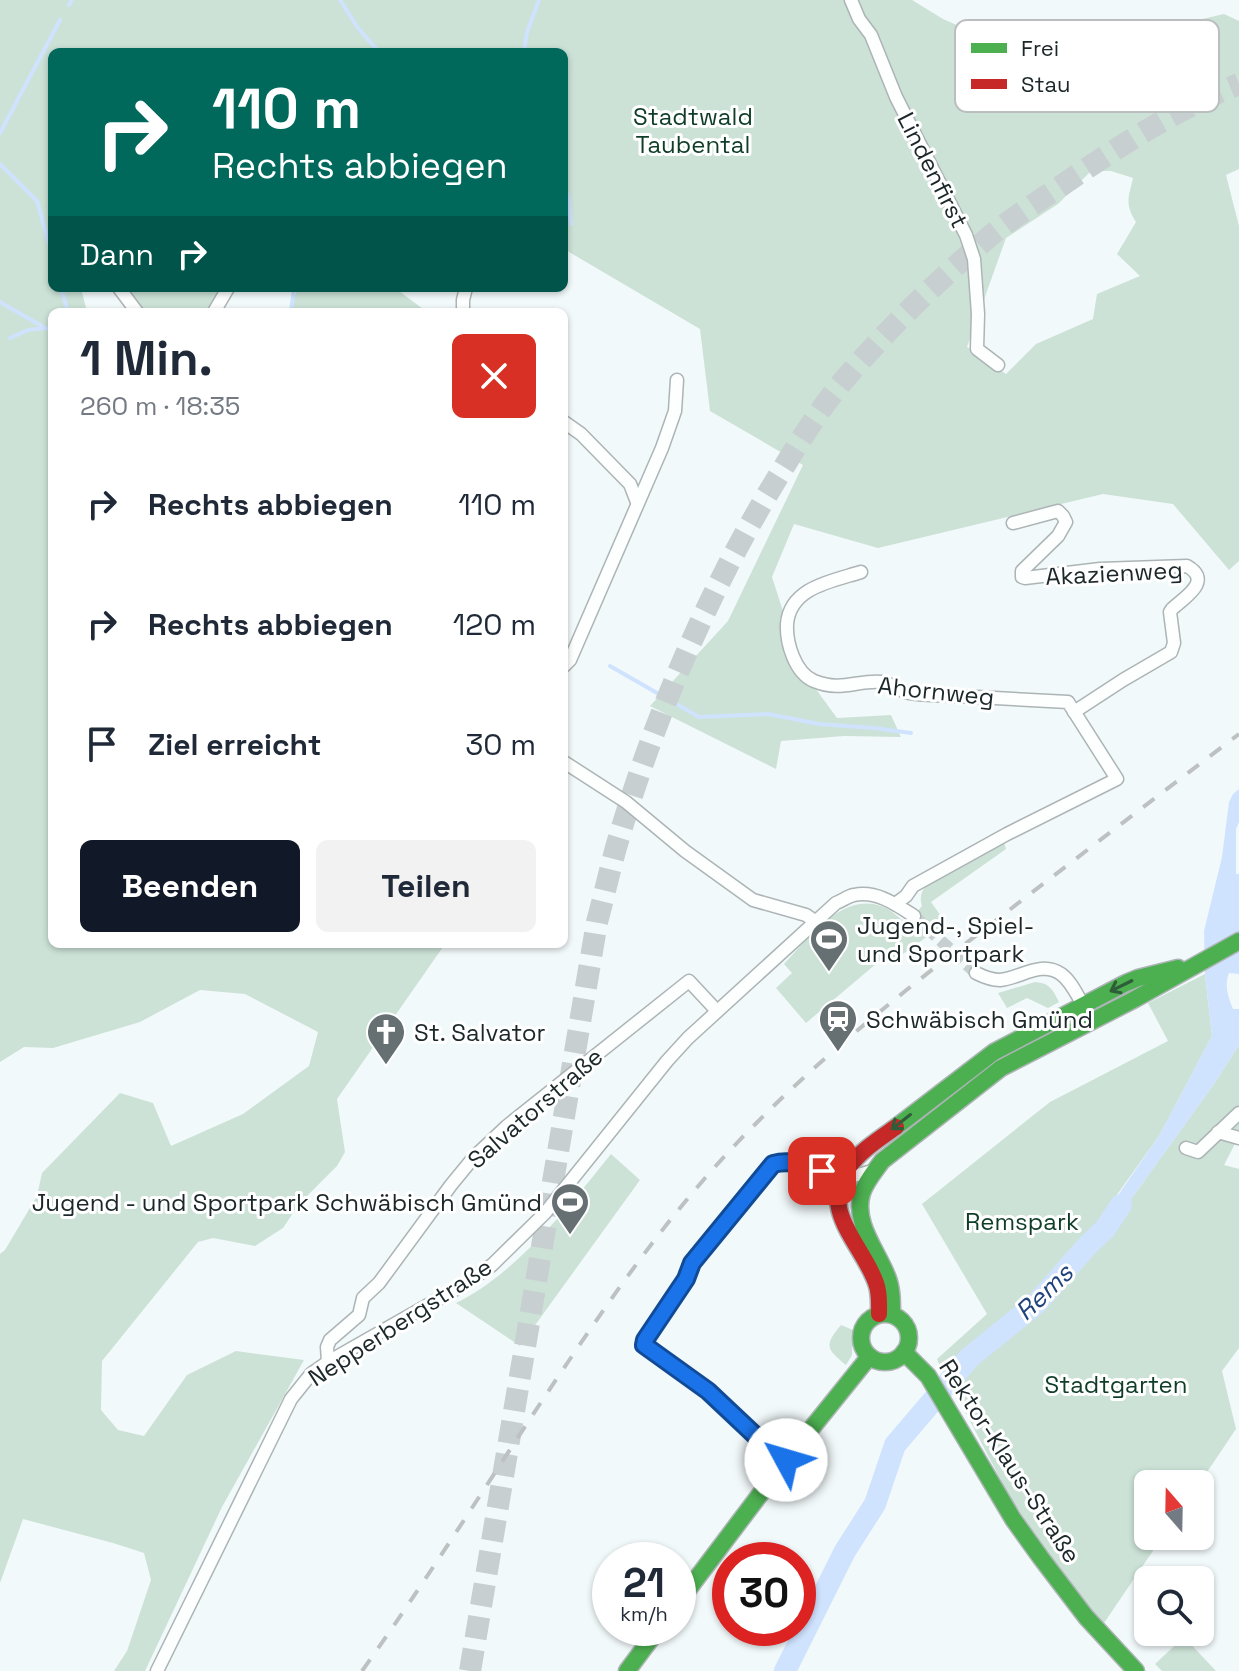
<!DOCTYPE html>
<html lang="de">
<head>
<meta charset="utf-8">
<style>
	body { margin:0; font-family:"Space Grotesk",sans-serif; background:#f2f2f3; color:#1f2937; height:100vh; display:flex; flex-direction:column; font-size:30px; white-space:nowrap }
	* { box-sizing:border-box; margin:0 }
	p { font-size:26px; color:#747a83 }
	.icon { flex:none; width:44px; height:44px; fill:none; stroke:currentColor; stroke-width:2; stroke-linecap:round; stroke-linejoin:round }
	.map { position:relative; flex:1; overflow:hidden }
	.side { position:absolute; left:48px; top:308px; width:520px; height:640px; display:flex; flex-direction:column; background:#fff; border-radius:12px; box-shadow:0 2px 6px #0004 }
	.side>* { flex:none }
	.banner { position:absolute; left:48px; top:48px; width:520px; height:244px; border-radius:12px; box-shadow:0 2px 6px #0004; background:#00695c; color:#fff; overflow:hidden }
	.needle { width:52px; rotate:340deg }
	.tools { position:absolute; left:1134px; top:1470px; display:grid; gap:16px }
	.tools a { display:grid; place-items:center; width:80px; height:80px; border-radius:12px; background:#fff; box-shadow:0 2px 6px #0004; font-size:40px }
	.speed { position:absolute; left:592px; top:1542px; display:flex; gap:16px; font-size:40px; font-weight:700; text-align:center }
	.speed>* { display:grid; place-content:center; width:104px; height:104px; border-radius:50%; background:#fff; box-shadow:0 2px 6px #0004; line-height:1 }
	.speed small { font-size:20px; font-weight:400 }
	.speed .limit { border:12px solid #d22; background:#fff; color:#111 }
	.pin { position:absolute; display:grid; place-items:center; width:68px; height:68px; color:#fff; margin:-34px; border-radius:16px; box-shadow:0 4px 12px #0006 }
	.me { position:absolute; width:88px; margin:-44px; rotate:309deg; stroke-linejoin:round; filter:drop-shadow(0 0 6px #0008) }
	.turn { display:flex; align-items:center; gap:28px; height:168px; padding:0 32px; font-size:36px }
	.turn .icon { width:104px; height:104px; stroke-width:2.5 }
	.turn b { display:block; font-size:56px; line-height:68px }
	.then { display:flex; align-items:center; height:76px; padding:0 32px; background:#0003; gap:16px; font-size:30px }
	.round { display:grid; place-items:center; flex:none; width:84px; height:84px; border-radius:12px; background:#f2f2f3 }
	.headline { display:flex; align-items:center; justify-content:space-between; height:136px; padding:0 32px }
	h1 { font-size:48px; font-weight:700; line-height:60px }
	.action { display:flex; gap:16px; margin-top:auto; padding:16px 32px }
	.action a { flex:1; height:92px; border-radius:12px; background:#111827; color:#fff; font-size:32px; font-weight:700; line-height:92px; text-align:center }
	.action a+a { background:#f2f2f3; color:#1f2937 }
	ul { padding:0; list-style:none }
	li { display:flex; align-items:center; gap:24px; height:120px; padding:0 32px }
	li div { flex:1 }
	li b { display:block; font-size:30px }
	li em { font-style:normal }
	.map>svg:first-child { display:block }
	.green { fill:#cce2d7; fill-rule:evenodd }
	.water { fill:#cfe2fe }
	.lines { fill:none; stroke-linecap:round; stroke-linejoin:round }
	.stream { stroke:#cfe2fe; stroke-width:4 }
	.river { stroke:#cfe2fe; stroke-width:22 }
	.street-tunnel { stroke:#c7cfd0; stroke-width:12; stroke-dasharray:12 6; stroke-linecap:butt }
	.highway-tunnel { stroke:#c7cfd0; stroke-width:22; stroke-dasharray:22 11; stroke-linecap:butt }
	.street-casing { stroke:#acb4b5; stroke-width:15 }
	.fast-casing { stroke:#acb4b5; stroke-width:19 }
	.jam-casing { stroke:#acb4b5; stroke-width:19 }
	.street { stroke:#fdfefe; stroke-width:12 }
	.fast { stroke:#4caf50; stroke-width:16 }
	.jam { stroke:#c62828; stroke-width:16 }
	.rail { stroke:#bec1c1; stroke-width:4; stroke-dasharray:14 14; stroke-linecap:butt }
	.oneway { stroke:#2f5d39 }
	.route-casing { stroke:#114b97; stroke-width:20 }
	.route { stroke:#1a73e8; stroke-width:14 }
	.labels { text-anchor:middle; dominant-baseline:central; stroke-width:6; stroke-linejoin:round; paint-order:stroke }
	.park-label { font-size:24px; fill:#0f3d28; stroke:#fff }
	.street-label { font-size:24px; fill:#1b2729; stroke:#fff }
	.poi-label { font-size:24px; fill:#1b2729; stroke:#fff; text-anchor:start }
	.water-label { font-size:26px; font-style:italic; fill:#21437c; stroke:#fff }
	.key { fill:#fff; stroke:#bbbebf; stroke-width:2 }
	.key-label { font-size:22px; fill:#1b2729 }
</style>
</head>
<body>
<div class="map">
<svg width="1239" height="1671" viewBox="0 0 1239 1671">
	<rect width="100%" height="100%" fill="#f2f9fa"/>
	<!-- green -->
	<g class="green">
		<path d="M0 0H912L943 19 984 37H1091L1163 28 1224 14 1239 21V169L1226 175 1239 226V561L1229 570 1173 504 1103 494 878 548 794 524 772 577 802 670 837 718 891 715 901 737 844 736 781 741 776 769 650 706 728 621 803 465 710 411 700 329 564 249V52H52V288H81L87 312H52V944H445L337 1099 345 1152 337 1166 299 1204 283 1228 255 1246 213 1238 198 1242 102 1361 101 1410 118 1430 144 1436 187 1375 236 1351 304 1360 222 1507 145 1671H114L127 1651 151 1580 144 1553 113 1543 23 1519 0 1583V1254L5 1250 37 1196 42 1173 120 1093 153 1103 171 1146 243 1114 309 1066 318 1032 245 994 200 990 140 1022 53 1048 24 1047 0 1062ZM1091 171H1111L1133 178C1129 197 1124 203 1136 222L1117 254 1140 276 1097 294 1093 319 1036 344 1006 374 967 347 1006 238 1058 204Z"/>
		<path d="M125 288H224L214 312H145Z"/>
		<path d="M298 288H395L427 312H288Z"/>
		<path d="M1003 839 1006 849 931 902 946 923 889 964 883 958 806 1023 776 988 792 973 784 964C808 939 841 892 881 906 891 909 899 918 907 924L922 906C920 898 920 893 926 886Z"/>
		<path d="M1205 974 1212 1036 1159 1136 1101 1217 1105 1229 1116 1220 1214 1084 1239 1045V1136L1224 1165 1239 1169V1348L1222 1371 1236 1429 1199 1484H1148V1536H1163L1102 1626 1045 1552 1006 1490 957 1396 948 1385 937 1359 987 1314 922 1204 1050 1102 1168 1041 1148 1003Z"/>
		<path d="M1035 982C1050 983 1053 990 1059 1002L1048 1008 1027 998 1007 1008 998 993Z"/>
		<path d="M611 1154 640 1180 520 1346 456 1303C516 1274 570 1205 611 1154Z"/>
		<path d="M841 1325 853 1330 852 1355 846 1365C826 1349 824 1345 841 1325Z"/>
		<path d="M1184 1637 1216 1671H1162L1155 1664Z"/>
	</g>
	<!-- water -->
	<path class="water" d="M1239 789V822L1236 829V874H1239V974L1229 973C1224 986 1228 996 1233 1009H1239V1045L1214 1084 1116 1220 1105 1229 1101 1217 1114 1201 1159 1136 1212 1036 1205 974 1204 931 1222 857 1229 802 1233 794Z"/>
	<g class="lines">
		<!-- stream -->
		<g class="stream">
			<path d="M340 0 358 28 379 52"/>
			<path d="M69 5 72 0"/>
			<path d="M524 52 527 32 539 0"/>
			<path d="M0 133 60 20"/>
			<path d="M0 164 37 201 52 254"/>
			<path d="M564 189 568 195 571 224"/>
			<path d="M61 288 68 312"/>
			<path d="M0 302 45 328 52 330"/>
			<path d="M291 312 294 288"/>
			<path d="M10 338 28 330 45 328"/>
			<path d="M610 666 699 717 768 714 819 724 874 728 911 733"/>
		</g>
		<!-- river -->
		<path class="river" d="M785 1671 845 1551 875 1504 895 1445 970 1357 1037 1303 1088 1245 1105 1229 1121 1205"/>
		<!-- street-tunnel -->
		<path class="street-tunnel" d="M914 916 976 973"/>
		<!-- highway-tunnel -->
		<path class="highway-tunnel" d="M470 1671 597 922C605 893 611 863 620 834 656 713 710 588 776 480 796 447 819 409 844 380 886 331 933 285 982 243 1009 219 1041 200 1071 179 1124 143 1179 108 1239 84"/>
		<!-- street casing -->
		<g class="street-casing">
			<g id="street">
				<path d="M851 0 859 19 871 35 896 97 966 235 974 259 978 314 977 349 998 365"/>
				<path d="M119 288 137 312"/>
				<path d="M214 312 228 288"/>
				<path d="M463 312V300L466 288"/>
				<path d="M564 422 581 434 630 484 637 502"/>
				<path d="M1013 523 1058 511 1063 516 1066 522 1058 536 1022 571V577L1025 578 1100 569 1187 566C1213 581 1185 597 1172 609L1170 612 1174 643 1171 652 1123 680 1074 712"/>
				<path d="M861 572C833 581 790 587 787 624 786 643 795 673 814 681 841 692 857 680 881 682 890 683 900 691 909 693 925 696 942 695 958 696 994 698 1031 700 1068 702L1117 779 1007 834 913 886 906 896 895 904"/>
				<path d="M564 666 570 660 662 448 675 411 677 380"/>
				<path d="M564 762 626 802 685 851 753 900 806 915 816 922"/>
				<path d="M976 973C984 977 991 980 1000 980 1021 978 1041 960 1061 974 1071 981 1077 995 1083 1005"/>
				<path d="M1218 1132 1239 1138"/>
				<path d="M1186 1148 1198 1152 1239 1113"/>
				<path d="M328 1362 327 1347 330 1340 359 1315 363 1298 379 1283 451 1185 474 1157 507 1126 689 981 717 1011"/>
				<path d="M786 1460 760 1440 708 1391 644 1345 646 1336 686 1279 692 1263 773 1164C798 1155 819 1176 843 1177 854 1177 865 1173 875 1170"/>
				<path d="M157 1671 291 1399 311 1374 328 1362 463 1285 492 1265 545 1213 667 1061 688 1038 836 903C842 901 848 896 854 895 876 890 897 905 914 916"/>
			</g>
		</g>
		<!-- fast casing -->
		<g class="fast-casing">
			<g id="fast">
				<path d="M896 1127 994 1052 1126 983 1138 978 1178 968"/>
				<circle cx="885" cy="1338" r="24"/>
				<path d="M892 1314C892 1301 892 1288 887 1276 877 1250 853 1223 862 1193 866 1181 875 1171 882 1161L1001 1068 1135 999 1239 941"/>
				<path d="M904 1352 928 1376 1013 1519 1041 1558 1086 1617 1136 1671"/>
				<path d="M678 1603 786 1460 869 1357"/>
				<path d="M627 1671 659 1628"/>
			</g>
		</g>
		<!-- jam casing -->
		<g class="jam-casing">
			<path id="jam" d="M879 1314C879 1303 880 1293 876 1283 863 1245 818 1210 848 1168 860 1151 879 1139 896 1127"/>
		</g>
		<!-- street -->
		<use href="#street" class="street"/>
		<!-- fast -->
		<use href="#fast" class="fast"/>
		<!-- jam -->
		<use href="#jam" class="jam"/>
		<!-- rail -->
		<path class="rail" d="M362 1671C434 1570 499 1464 568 1362 613 1295 659 1230 713 1169 796 1076 892 1000 991 924 1073 861 1156 797 1239 734"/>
	</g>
	<!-- one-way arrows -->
	<defs><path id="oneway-shaft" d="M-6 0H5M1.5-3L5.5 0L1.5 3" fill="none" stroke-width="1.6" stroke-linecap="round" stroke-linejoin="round" transform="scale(2)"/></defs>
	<g class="oneway">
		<use href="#oneway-shaft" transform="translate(1121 986) rotate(154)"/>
		<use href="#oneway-shaft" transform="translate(901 1122) rotate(142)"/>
	</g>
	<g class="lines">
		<!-- route casing -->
		<g class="route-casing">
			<path id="route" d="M786 1460 760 1440 708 1391 644 1345 645 1340 686 1279 692 1263 773 1164C790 1159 806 1165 822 1171"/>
		</g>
		<!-- route -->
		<use href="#route" class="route"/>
	</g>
	<!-- icons -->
	<defs>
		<g id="stadium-pin" transform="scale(2)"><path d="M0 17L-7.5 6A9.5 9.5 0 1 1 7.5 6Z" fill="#667072" stroke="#fff"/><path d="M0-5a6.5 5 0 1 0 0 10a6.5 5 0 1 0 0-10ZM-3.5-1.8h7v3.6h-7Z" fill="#fff"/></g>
		<g id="station-pin" transform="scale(2)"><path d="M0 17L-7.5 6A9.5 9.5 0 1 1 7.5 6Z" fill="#667072" stroke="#fff"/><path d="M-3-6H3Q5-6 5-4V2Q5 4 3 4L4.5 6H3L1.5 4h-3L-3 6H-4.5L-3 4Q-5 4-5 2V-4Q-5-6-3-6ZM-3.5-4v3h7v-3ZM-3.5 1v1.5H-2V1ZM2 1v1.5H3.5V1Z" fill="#fff"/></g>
		<g id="church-pin" transform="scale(2)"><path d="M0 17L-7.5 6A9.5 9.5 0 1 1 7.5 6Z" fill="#667072" stroke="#fff"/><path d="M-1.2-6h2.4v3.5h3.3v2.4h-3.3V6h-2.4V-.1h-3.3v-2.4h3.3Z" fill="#fff"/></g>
	</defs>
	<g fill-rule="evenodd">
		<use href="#stadium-pin" x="829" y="939"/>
		<use href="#station-pin" x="838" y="1019"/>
		<use href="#church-pin" x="386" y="1032"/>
		<use href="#stadium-pin" x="570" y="1202"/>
	</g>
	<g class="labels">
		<!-- park labels -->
		<g class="park-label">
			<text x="693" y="116">Stadtwald<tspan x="693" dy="28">Taubental</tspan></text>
			<text x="1022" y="1221">Remspark</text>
			<text x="1116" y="1384">Stadtgarten</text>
		</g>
		<!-- street labels -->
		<g class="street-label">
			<text transform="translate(933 170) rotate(63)">Lindenfirst</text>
			<text transform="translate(1114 573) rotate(-3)">Akazienweg</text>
			<text transform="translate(936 691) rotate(6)">Ahornweg</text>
			<text transform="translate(535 1108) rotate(-41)">Salvatorstraße</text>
			<text transform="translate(400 1322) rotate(-33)">Nepperbergstraße</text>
			<text transform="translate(1010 1461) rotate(57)">Rektor-Klaus-Straße</text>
		</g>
		<!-- poi labels -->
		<g class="poi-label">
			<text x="857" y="925">Jugend-, Spiel-<tspan x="857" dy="28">und Sportpark</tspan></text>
			<text x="866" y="1019">Schwäbisch Gmünd</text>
			<text x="414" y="1032">St. Salvator</text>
			<text x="542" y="1202" text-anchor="end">Jugend - und Sportpark Schwäbisch Gmünd</text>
		</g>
		<!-- water labels -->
		<g class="water-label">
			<text transform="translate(1044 1292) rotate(-44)">Rems</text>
		</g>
	</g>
	<!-- legend -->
	<rect x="955" y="20" width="264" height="92" rx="12" class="key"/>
	<rect x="971" y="43" width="36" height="10" fill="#4caf50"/>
	<rect x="971" y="79" width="36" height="10" fill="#c62828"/>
	<g class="key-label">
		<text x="1021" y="56">Frei</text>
		<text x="1021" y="92">Stau</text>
	</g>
</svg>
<div class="tools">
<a><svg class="needle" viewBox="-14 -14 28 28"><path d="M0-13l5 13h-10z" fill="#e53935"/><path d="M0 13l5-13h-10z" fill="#747a83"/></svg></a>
<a><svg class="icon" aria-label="search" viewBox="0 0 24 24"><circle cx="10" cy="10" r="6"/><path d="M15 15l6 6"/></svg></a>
</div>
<div class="speed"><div>21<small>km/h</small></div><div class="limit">30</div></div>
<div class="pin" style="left:822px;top:1171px;background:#d93025"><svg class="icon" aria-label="arrive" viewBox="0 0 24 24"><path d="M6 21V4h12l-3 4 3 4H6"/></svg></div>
<svg class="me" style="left:786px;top:1460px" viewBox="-20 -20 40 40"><circle r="19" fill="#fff"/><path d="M0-13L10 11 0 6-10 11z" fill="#1a73e8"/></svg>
<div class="banner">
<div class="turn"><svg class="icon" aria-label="right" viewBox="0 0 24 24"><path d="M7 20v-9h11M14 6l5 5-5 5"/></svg><div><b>110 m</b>Rechts abbiegen</div></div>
<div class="then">Dann<svg class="icon" aria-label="right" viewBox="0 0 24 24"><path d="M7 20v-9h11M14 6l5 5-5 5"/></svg></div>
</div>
<section class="side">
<div class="headline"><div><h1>1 Min.</h1><p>260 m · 18:35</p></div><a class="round" style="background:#d93025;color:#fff"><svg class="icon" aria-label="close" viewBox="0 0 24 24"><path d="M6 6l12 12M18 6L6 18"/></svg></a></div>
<ul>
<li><svg class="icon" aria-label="right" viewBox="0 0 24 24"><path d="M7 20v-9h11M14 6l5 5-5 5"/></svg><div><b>Rechts abbiegen</b></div><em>110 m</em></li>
<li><svg class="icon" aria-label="right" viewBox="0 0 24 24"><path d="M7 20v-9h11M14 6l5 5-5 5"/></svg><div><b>Rechts abbiegen</b></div><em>120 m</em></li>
<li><svg class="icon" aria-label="arrive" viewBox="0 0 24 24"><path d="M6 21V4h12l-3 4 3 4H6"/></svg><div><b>Ziel erreicht</b></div><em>30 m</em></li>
</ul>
<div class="action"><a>Beenden</a><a>Teilen</a></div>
</section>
</div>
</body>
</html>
